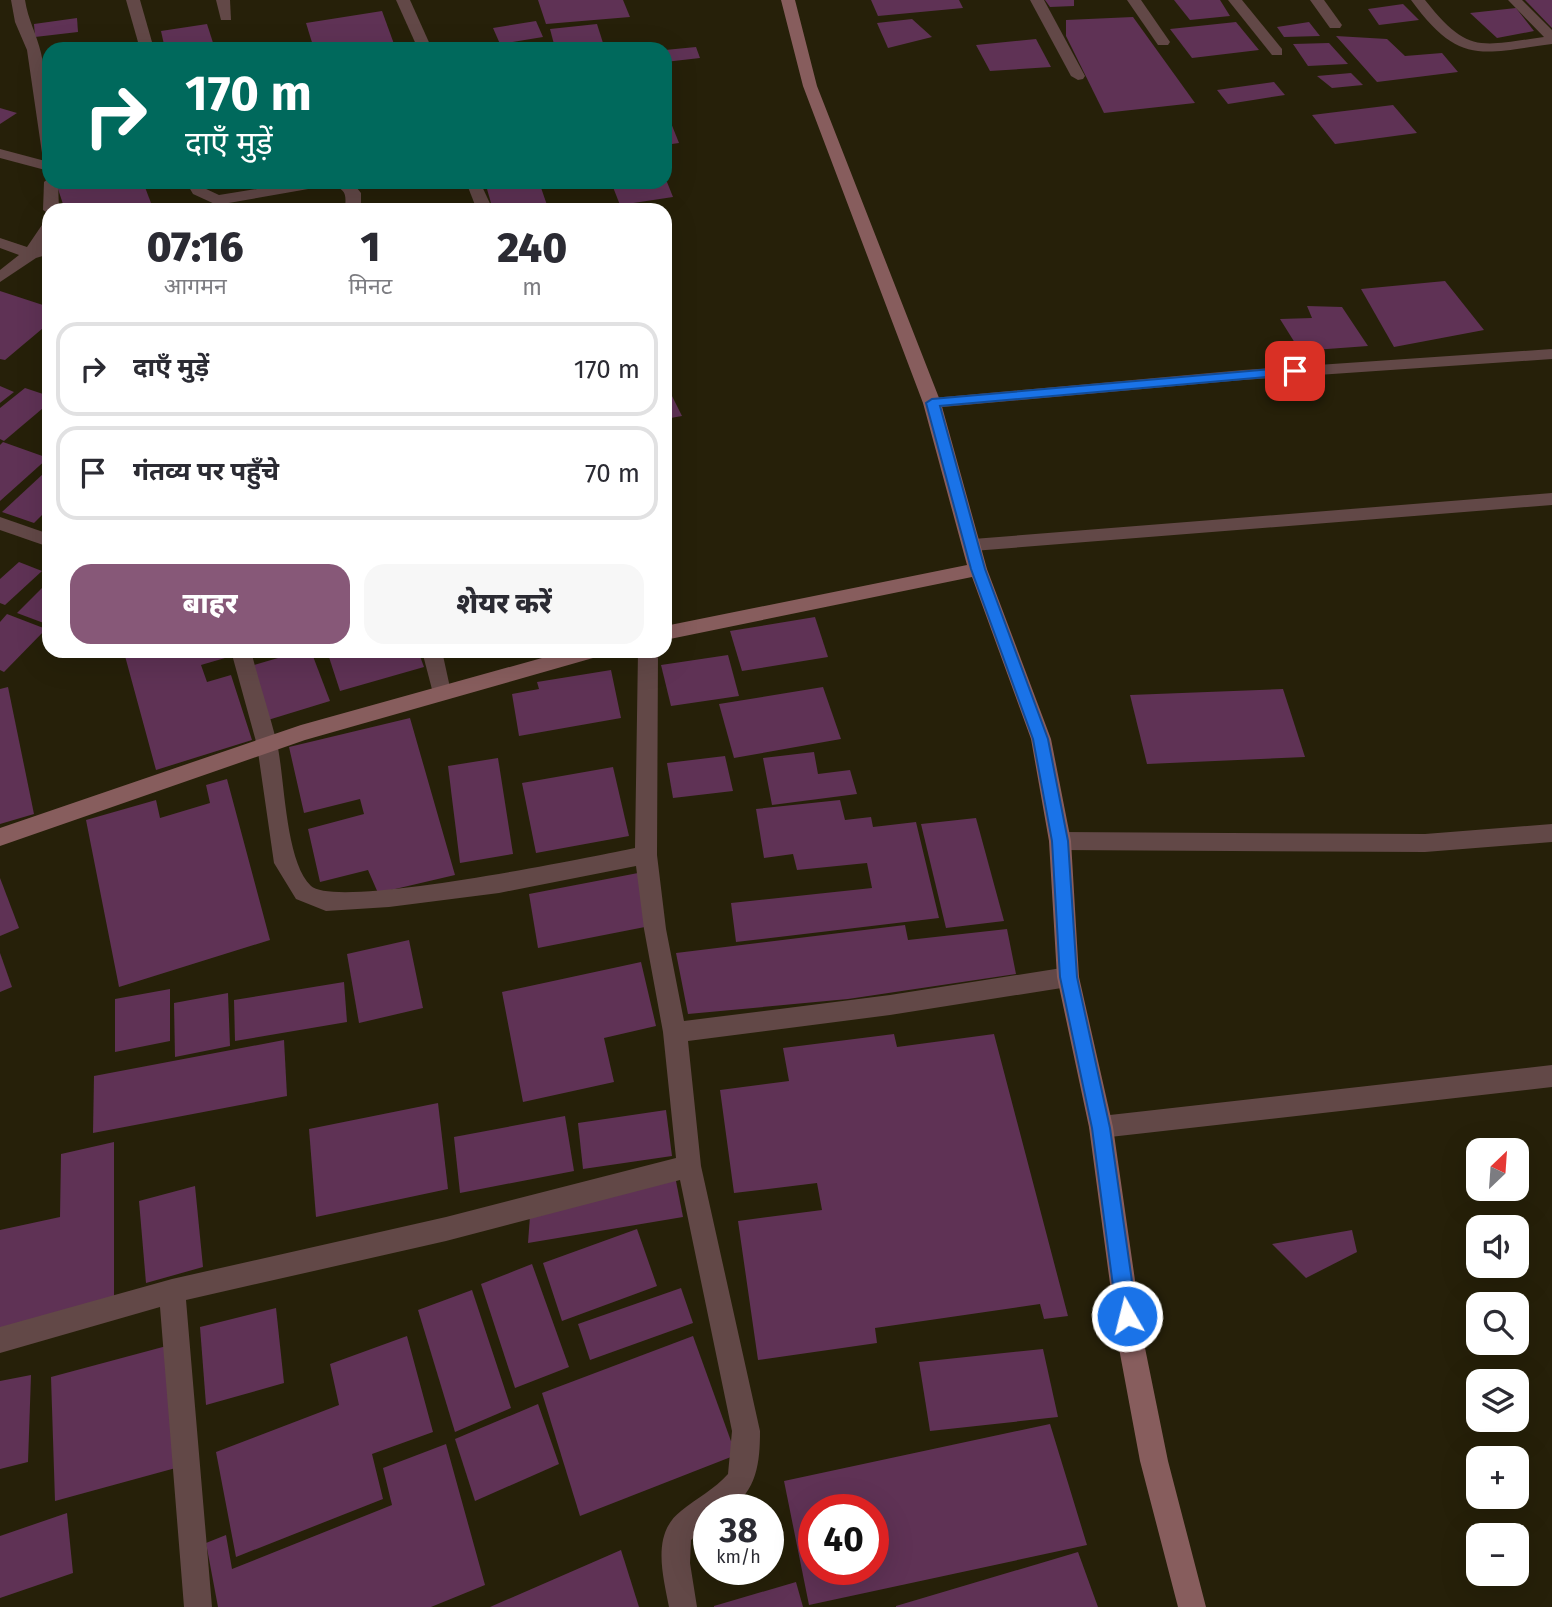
<!DOCTYPE html>
<html lang="hi">
<head>
<meta charset="utf-8">
<style>
	body { margin:0; font-family:"Fira Sans","Noto Sans Devanagari",sans-serif; background:#f7f7f7; color:#2b2b33; height:100vh; display:flex; flex-direction:column; font-size:26px; white-space:nowrap }
	* { box-sizing:border-box; margin:0 }
	p { font-size:23px; color:#7c7c81 }
	.icon { flex:none; width:38px; height:38px; fill:none; stroke:currentColor; stroke-width:2; stroke-linecap:round; stroke-linejoin:round }
	.map { position:relative; flex:1; overflow:hidden }
	.panel { position:absolute; left:42px; top:203px; width:630px; height:455px; display:flex; flex-direction:column; background:#fff; border-radius:21px; box-shadow:0 7px 28px #0002 }
	.panel>* { flex:none }
	.hud { position:absolute; left:42px; top:42px; width:630px; height:147px; border-radius:21px; box-shadow:0 7px 28px #0002; background:#00695c; color:#fff; overflow:hidden }
	.needle { width:46px; rotate:25deg }
	.tools { position:absolute; left:1466px; top:1138px; display:grid; gap:14px }
	.tools a { display:grid; place-items:center; width:63px; height:63px; border-radius:14px; background:#fff; box-shadow:0 7px 28px #0002; font-size:35px }
	.speed { position:absolute; left:693px; top:1494px; display:flex; gap:14px; font-size:35px; font-weight:700; text-align:center }
	.speed>* { display:grid; place-content:center; width:91px; height:91px; border-radius:50%; background:#fff; box-shadow:0 7px 28px #0002; line-height:1 }
	.speed small { font-size:18px; font-weight:400 }
	.speed .limit { border:10px solid #d22; background:#fff; color:#111 }
	.pin { position:absolute; display:grid; place-items:center; width:60px; height:60px; color:#fff; margin:-30px; border-radius:14px; box-shadow:0 4px 10px #0006 }
	.me { position:absolute; width:77px; margin:-38px; rotate:352deg; stroke-linejoin:round; filter:drop-shadow(0 0 5px #0008) }
	.turn { display:flex; align-items:center; gap:24px; height:147px; padding:0 28px; font-size:32px }
	.turn .icon { width:91px; height:91px; stroke-width:2.5 }
	.turn b { display:block; font-size:49px; line-height:60px }
	.eta { display:flex; justify-content:space-evenly; align-items:center; height:119px; text-align:center }
	.eta b { font-size:42px; font-weight:800; line-height:49px }
	.action { display:flex; gap:14px; margin-top:auto; padding:14px 28px }
	.action a { flex:1; height:80px; border-radius:21px; background:#875878; color:#fff; font-size:28px; font-weight:800; line-height:80px; text-align:center }
	.action a+a { background:#f7f7f7; color:#2b2b33 }
	ul { padding:0; list-style:none }
	li { display:flex; align-items:center; gap:21px; height:94px; margin:0 14px 10px; padding:0 14px; border:4px solid #e1e1e2; border-radius:21px }
	li div { flex:1 }
	li b { display:block; font-size:26px }
	li em { font-style:normal }
	.map>svg:first-child { display:block }
	.building { fill:#5f3255; fill-rule:evenodd }
	.lines { fill:none; stroke-linecap:round; stroke-linejoin:round }
	.street { fill:#624847; fill-rule:evenodd }
	.secondary { fill:#875d5d; fill-rule:evenodd }
	.route { fill:#1a73e8; stroke:#114b97; stroke-width:2 }
</style>
</head>
<body>
<div class="map">
<svg width="1552" height="1607" viewBox="0 0 1552 1607">
	<rect width="100%" height="100%" fill="#262009"/>
	<!-- building -->
	<g class="building">
		<path d="M538 0H623L630 17 546 24Z"/>
		<path d="M871 0H959L963 8 878 16Z"/>
		<path d="M1045 0H1074V6L1050 7Z"/>
		<path d="M1174 0H1220L1230 16 1190 20Z"/>
		<path d="M1525 0H1552V28Z"/>
		<path d="M1403 4 1419 20 1379 25 1368 9Z"/>
		<path d="M1516 8 1534 31 1497 38 1470 13Z"/>
		<path d="M382 11 394 44 365 49H314L306 23Z"/>
		<path d="M1133 17 1195 103 1104 113 1066 36V20Z"/>
		<path d="M77 18 78 32 35 37 34 24Z"/>
		<path d="M912 19 932 37 888 48 877 23Z"/>
		<path d="M536 21 543 37 500 44 493 28Z"/>
		<path d="M1236 22 1259 50 1192 58 1170 29Z"/>
		<path d="M1309 22 1320 36 1284 37 1277 27Z"/>
		<path d="M207 24 215 49H165L161 31Z"/>
		<path d="M597 24 603 43 555 48 550 29Z"/>
		<path d="M1336 36 1387 39 1405 56 1442 53 1458 72 1377 82Z"/>
		<path d="M1036 39 1051 67 990 71 976 45Z"/>
		<path d="M1329 43 1348 64 1308 66 1293 44Z"/>
		<path d="M696 47 700 58 665 62V50Z"/>
		<path d="M1351 73 1363 85 1332 88 1317 76Z"/>
		<path d="M1274 82 1285 95 1228 104 1217 90Z"/>
		<path d="M1393 105 1417 133 1335 144 1312 115Z"/>
		<path d="M0 108 17 113 0 124Z"/>
		<path d="M665 108 679 143 665 145Z"/>
		<path d="M143 182 151 203 118 210H65L56 183Z"/>
		<path d="M485 182H539L547 205 493 210Z"/>
		<path d="M611 182H667L673 197 620 205Z"/>
		<path d="M1445 281 1484 330 1394 347 1361 289Z"/>
		<path d="M0 291 49 307V323L5 360 0 359Z"/>
		<path d="M1307 306 1342 307 1368 346 1300 351 1280 319 1312 318Z"/>
		<path d="M665 382 682 416 665 419Z"/>
		<path d="M0 386 14 392 0 403Z"/>
		<path d="M25 388 49 396V403L4 441 0 439V408Z"/>
		<path d="M3 442 48 458 0 501V445Z"/>
		<path d="M43 474 49 476V508L34 523 2 512Z"/>
		<path d="M19 562 42 571 5 605 0 603V579Z"/>
		<path d="M49 581V625L17 613Z"/>
		<path d="M7 614 46 629 4 672 0 670V622Z"/>
		<path d="M815 617 828 657 742 671 730 631Z"/>
		<path d="M144 651H223L225 658 201 665 207 682 231 675 252 740 156 770 125 656Z"/>
		<path d="M302 651H311L330 701 268 720 251 666Z"/>
		<path d="M327 651H418L424 667 340 691Z"/>
		<path d="M728 655 739 696 671 706 661 665Z"/>
		<path d="M611 670 621 718 519 736 512 694 539 689 537 682Z"/>
		<path d="M8 687 34 814 0 824V689Z"/>
		<path d="M823 687 841 739 734 758 719 704Z"/>
		<path d="M1283 689 1305 757 1147 764 1130 695Z"/>
		<path d="M410 718 455 875 378 893 368 870 320 882 308 829 364 814 360 799 304 813 289 747Z"/>
		<path d="M814 752 818 774 850 770 857 794 772 805 763 758Z"/>
		<path d="M725 756 733 791 673 798 667 763Z"/>
		<path d="M498 758 513 854 460 863 448 766Z"/>
		<path d="M613 767 629 836 536 853 522 783Z"/>
		<path d="M227 779 270 940 119 987 86 820 156 800 160 818 210 803 206 785Z"/>
		<path d="M840 800 845 820 871 817 873 827 916 822 939 918 736 942 731 903 872 888 867 863 797 870 793 854 764 858 756 809Z"/>
		<path d="M976 818 1004 921 946 928 921 824Z"/>
		<path d="M638 873 650 926 538 948 529 894Z"/>
		<path d="M0 878 19 928 0 936Z"/>
		<path d="M905 925 908 940 1007 929 1016 974 848 999 688 1014 676 953Z"/>
		<path d="M409 940 423 1008 359 1023 347 954Z"/>
		<path d="M0 953 12 987 0 992Z"/>
		<path d="M641 962 656 1026 604 1038 614 1082 523 1102 502 992Z"/>
		<path d="M344 982 347 1022 235 1041 234 1000Z"/>
		<path d="M170 989V1041L115 1052V999Z"/>
		<path d="M228 993 230 1046 175 1057 174 1003Z"/>
		<path d="M894 1034 897 1047 994 1034 1068 1316 1044 1319 1040 1304 875 1328 877 1343 758 1360 738 1221 822 1210 817 1183 734 1193 720 1090 789 1081 783 1048Z"/>
		<path d="M284 1040 287 1096 93 1133 94 1076Z"/>
		<path d="M438 1103 448 1189 316 1217 309 1129Z"/>
		<path d="M666 1110 672 1156 583 1169 578 1123Z"/>
		<path d="M565 1116 574 1171 460 1193 454 1137Z"/>
		<path d="M114 1142V1299L0 1330V1230L60 1217 61 1154Z"/>
		<path d="M675 1176 683 1217 528 1243 530 1216Z"/>
		<path d="M195 1186 203 1267 146 1283 139 1201Z"/>
		<path d="M637 1229 657 1286 562 1321 543 1263Z"/>
		<path d="M1352 1230 1357 1252 1306 1278 1272 1244Z"/>
		<path d="M532 1264 569 1367 515 1388 481 1284Z"/>
		<path d="M681 1288 693 1323 590 1360 578 1324Z"/>
		<path d="M472 1290 511 1408 455 1432 418 1310Z"/>
		<path d="M276 1308 284 1383 206 1405 200 1327Z"/>
		<path d="M407 1336 433 1432 372 1454 383 1499 236 1557 216 1452 339 1405 330 1364Z"/>
		<path d="M693 1336 736 1455 580 1516 542 1393Z"/>
		<path d="M174 1344 183 1466 55 1501 51 1377Z"/>
		<path d="M1043 1349 1058 1417 930 1431 919 1362Z"/>
		<path d="M31 1375 28 1462 0 1469V1381Z"/>
		<path d="M538 1404 559 1464 475 1501 455 1439Z"/>
		<path d="M1050 1424 1087 1545 809 1605 784 1481ZM814 1510H873V1570H814Z"/>
		<path d="M446 1444 485 1585 431 1607H218L206 1543 226 1535 232 1569 392 1505 383 1468Z"/>
		<path d="M67 1513 73 1573 0 1598V1536Z"/>
		<path d="M621 1550 639 1607H490Z"/>
		<path d="M1078 1552 1098 1607H896V1606Z"/>
		<path d="M796 1582 803 1607H714V1606Z"/>
	</g>
	<g class="lines">
		<!-- street -->
		<g class="street">
			<path d="M11 0H25C28 20 37 35 41 53 49 87 49 122 49 157L42 153 27 50 15 22Z"/>
			<path d="M126 0H140L154 49H140Z"/>
			<path d="M216 0H230L231 20H221Z"/>
			<path d="M396 0H410L432 49H418Z"/>
			<path d="M1030 0H1044L1085 76 1083 79 1078 80 1071 76Z"/>
			<path d="M1127 0H1141L1170 42 1168 45H1158Z"/>
			<path d="M1228 0H1242L1282 49V55H1272Z"/>
			<path d="M1310 0H1324L1342 25 1340 28H1330Z"/>
			<path d="M1411 0H1425C1468 54 1479 46 1544 37L1508 0H1522L1552 30V44C1479 54 1459 65 1411 0Z"/>
			<path d="M0 149 49 162V171L0 158Z"/>
			<path d="M49 178V182H58L59 210H49V214L43 210 44 182Z"/>
			<path d="M186 182H200L204 188 219 195 300 182H352L361 193V210H345C346 194 347 190 331 185L217 205 193 194Z"/>
			<path d="M466 182H480L493 210H477Z"/>
			<path d="M49 220V237L43 248 48 252 46 255 36 258 0 282V270L19 255 0 248V238L27 247 44 222Z"/>
			<path d="M1552 349V359L1243 380 932 408 923 403 932 398 1243 370Z"/>
			<path d="M1552 493V505L973 551 966 550 964 545 966 540 973 539Z"/>
			<path d="M0 517 49 534V547L0 530Z"/>
			<path d="M231 651H251C259 682 269 712 277 743 285 779 285 861 311 886 337 910 590 857 635 848L638 651H658L657 855 666 929 684 1021 890 995 1068 967 1076 970 1079 977 1076 984 1068 987 890 1015 688 1041 701 1166 760 1431C760 1463 757 1490 729 1510H709V1525L691 1540 690 1563 697 1607H669C663 1575 651 1534 681 1511 697 1498 715 1489 728 1474L732 1431 680 1180 446 1241 186 1300 212 1607H184L160 1307 0 1353V1327L172 1279 446 1217 676 1158 663 1032 644 929 636 866 499 893 389 907 326 911 296 899 274 863 257 745Z"/>
			<path d="M422 651H442L451 692 448 697 441 699 434 697Z"/>
			<path d="M1552 824V842L1425 852 1060 850 1052 847 1049 841 1052 835 1060 832 1425 834Z"/>
			<path d="M1552 1065V1087L1101 1138 1092 1135 1089 1127 1092 1119 1101 1116Z"/>
		</g>
		<!-- secondary -->
		<g class="secondary">
			<path d="M781 0H795L817 86 941 403 987 569 1051 739 1071 841 1079 977 1113 1127 1144 1343 1168 1461 1206 1607H1178L1140 1461 1118 1343 1089 1127 1057 977 1049 841 1031 739 972 577 665 640V626L967 565 923 403 803 86Z"/>
			<path d="M567 651H603L600 656 593 658 305 740 0 846V828L301 725Z"/>
		</g>
	</g>
	<!-- route -->
	<path class="route" d="M1295 367 1299 368V374L940 406 985 569 1048 739 1068 841 1077 977 1110 1128 1137 1316 1134 1323 1127 1326 1120 1323 1117 1316 1092 1128 1060 977 1052 841 1033 739 971 569 926 403 932 399Z"/>
</svg>
<div class="tools">
<a><svg class="needle" viewBox="-14 -14 28 28"><path d="M0-13l5 13h-10z" fill="#e53935"/><path d="M0 13l5-13h-10z" fill="#7c7c81"/></svg></a>
<a><svg class="icon" aria-label="sound" viewBox="0 0 24 24"><path d="M4 9h4l5-4v14l-5-4H4zM17 9q2 3 0 6"/></svg></a>
<a><svg class="icon" aria-label="search" viewBox="0 0 24 24"><circle cx="10" cy="10" r="6"/><path d="M15 15l6 6"/></svg></a>
<a><svg class="icon" aria-label="layers" viewBox="0 0 24 24"><path d="M12 4l9 5-9 5-9-5zM3 14l9 5 9-5"/></svg></a>
<a>+</a>
<a>−</a>
</div>
<div class="speed"><div>38<small>km/h</small></div><div class="limit">40</div></div>
<div class="pin" style="left:1295px;top:371px;background:#d93025"><svg class="icon" aria-label="arrive" viewBox="0 0 24 24"><path d="M6 21V4h12l-3 4 3 4H6"/></svg></div>
<svg class="me" style="left:1127px;top:1316px" viewBox="-20 -20 40 40"><circle r="17" fill="#1a73e8" stroke="#fff" stroke-width="3"/><path d="M0-11L8 9 0 5-8 9z" fill="#fff"/></svg>
<div class="hud">
<div class="turn"><svg class="icon" aria-label="right" viewBox="0 0 24 24"><path d="M7 20v-9h11M14 6l5 5-5 5"/></svg><div><b>170 m</b>दाएँ मुड़ें</div></div>
</div>
<section class="panel">
<div class="eta">
<div><b>07:16</b><p>आगमन</p></div>
<div><b>1</b><p>मिनट</p></div>
<div><b>240</b><p>m</p></div>
</div>
<ul>
<li><svg class="icon" aria-label="right" viewBox="0 0 24 24"><path d="M7 20v-9h11M14 6l5 5-5 5"/></svg><div><b>दाएँ मुड़ें</b></div><em>170 m</em></li>
<li><svg class="icon" aria-label="arrive" viewBox="0 0 24 24"><path d="M6 21V4h12l-3 4 3 4H6"/></svg><div><b>गंतव्य पर पहुँचे</b></div><em>70 m</em></li>
</ul>
<div class="action"><a>बाहर</a><a>शेयर करें</a></div>
</section>
</div>
</body>
</html>
